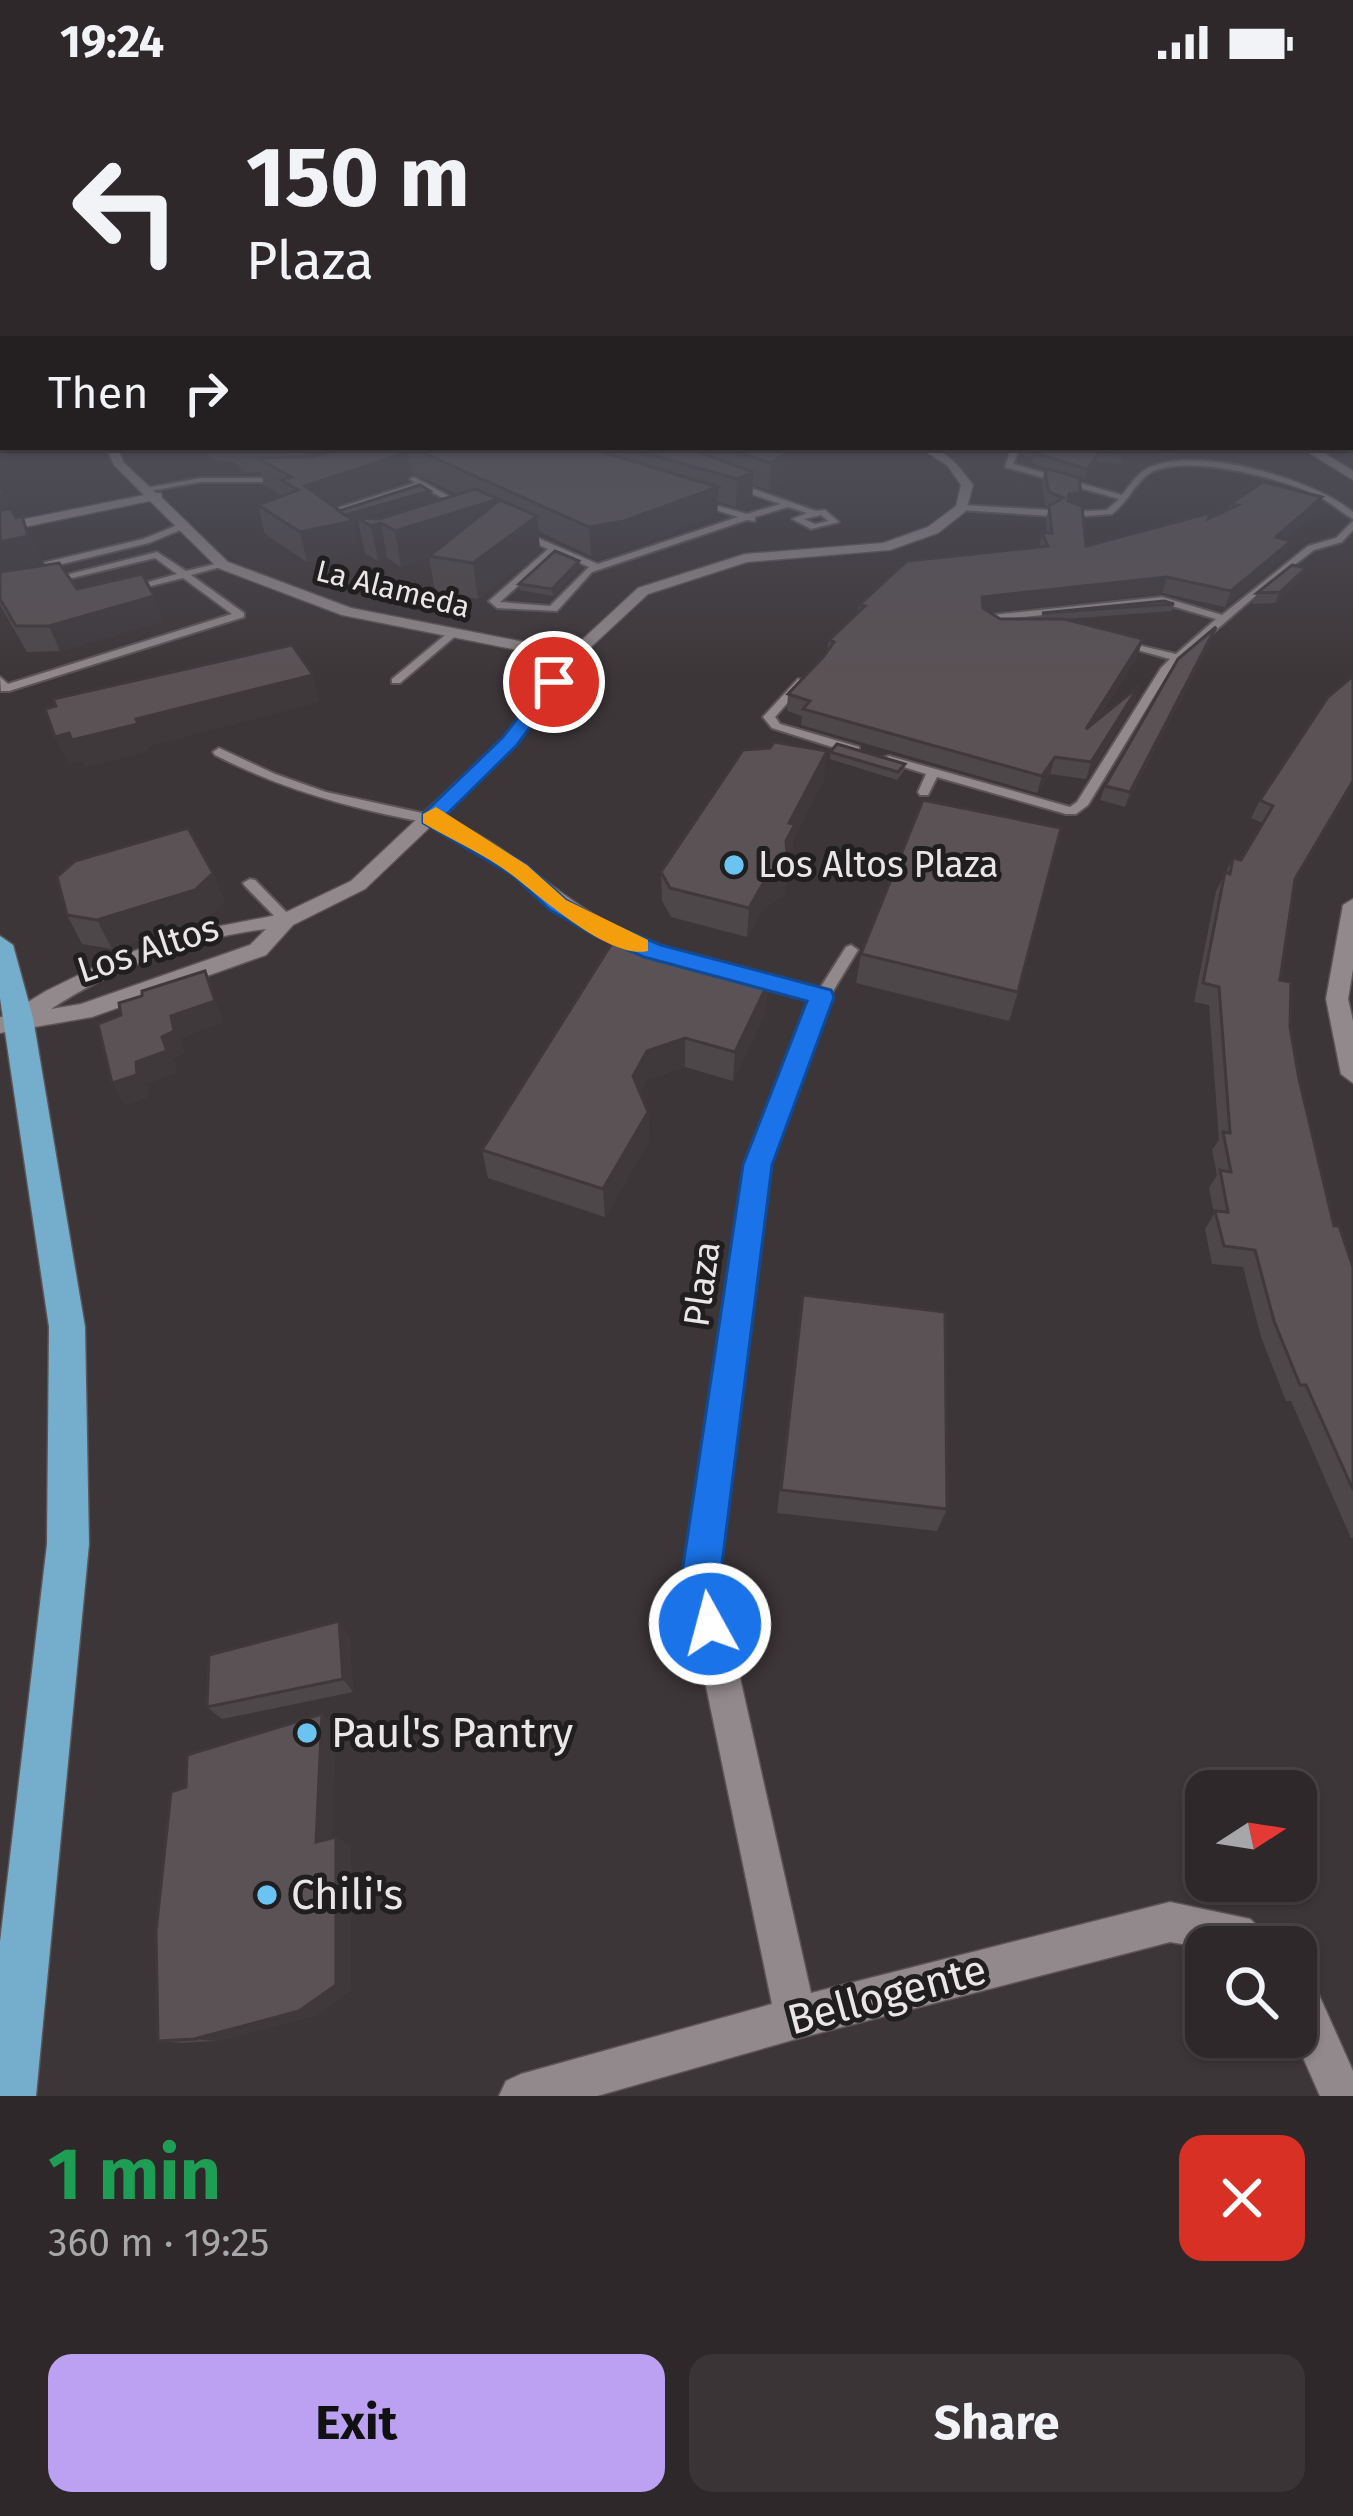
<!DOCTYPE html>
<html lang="en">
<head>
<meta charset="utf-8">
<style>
	body { margin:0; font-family:"Fira Sans",sans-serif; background:#3a3436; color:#f1f3f6; height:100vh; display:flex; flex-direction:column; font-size:45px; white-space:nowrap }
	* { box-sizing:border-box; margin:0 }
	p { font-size:39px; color:#a7a6a8 }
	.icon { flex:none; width:66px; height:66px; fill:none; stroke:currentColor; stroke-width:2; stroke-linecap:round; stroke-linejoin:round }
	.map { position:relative; height:2012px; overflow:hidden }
	.panel { display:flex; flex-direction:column; background:#2e282a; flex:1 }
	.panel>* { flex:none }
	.hud { position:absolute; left:0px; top:0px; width:1353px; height:366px; box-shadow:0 3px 9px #0004,0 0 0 3px #494447; background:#2e282a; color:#f1f3f6; overflow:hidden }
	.needle { width:78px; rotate:78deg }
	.buttons { position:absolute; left:1185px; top:1686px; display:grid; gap:24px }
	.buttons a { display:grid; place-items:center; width:132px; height:132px; border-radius:24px; background:#2e282a; box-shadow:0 3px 9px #0004,0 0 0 3px #494447; font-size:60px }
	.pin { position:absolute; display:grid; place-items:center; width:102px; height:102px; color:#fff; margin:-51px; border:6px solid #fff; border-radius:50%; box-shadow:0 3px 12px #0007 }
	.me { position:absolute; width:132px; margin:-66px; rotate:353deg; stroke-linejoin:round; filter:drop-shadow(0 0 9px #0008) }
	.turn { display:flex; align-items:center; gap:42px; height:252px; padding:0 48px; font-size:54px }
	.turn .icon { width:156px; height:156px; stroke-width:2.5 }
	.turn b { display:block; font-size:84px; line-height:102px }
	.then { display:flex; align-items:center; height:114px; padding:0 48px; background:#0003; gap:24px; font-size:45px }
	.round { display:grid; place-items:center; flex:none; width:126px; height:126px; border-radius:24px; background:#3a3436 }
	.overview { display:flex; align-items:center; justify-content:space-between; height:204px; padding:0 48px }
	h1 { font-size:72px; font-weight:700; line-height:90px; color:#1e9e55 }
	.button { display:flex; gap:24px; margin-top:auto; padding:24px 48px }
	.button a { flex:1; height:138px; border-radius:24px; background:#bca0f2; color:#111; font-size:48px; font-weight:700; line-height:138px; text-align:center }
	.button a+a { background:#3a3436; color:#f1f3f6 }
	.status { display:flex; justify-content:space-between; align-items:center; height:84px; padding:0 60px; background:#2e282a; direction:ltr }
	.status svg { height:33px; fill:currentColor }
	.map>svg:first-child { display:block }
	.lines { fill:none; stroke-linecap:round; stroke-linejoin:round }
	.service-casing { stroke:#5b5557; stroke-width:4 }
	.minor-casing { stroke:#5b5557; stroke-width:3 }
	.tertiary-casing { stroke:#5b5557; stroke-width:3 }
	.primary-casing { stroke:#5b5557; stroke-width:3 }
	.service { fill:#91898b; fill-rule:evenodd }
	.minor { fill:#91898b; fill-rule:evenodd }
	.tertiary { fill:#91898b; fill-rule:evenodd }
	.primary { fill:#75adcc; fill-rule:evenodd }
	.wall { fill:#4d4749 }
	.shaded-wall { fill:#3f393c }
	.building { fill:#5a5255; stroke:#3f393c; stroke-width:3 }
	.route { fill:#1a73e8; stroke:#114b97; stroke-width:3 }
	.slow { fill:#f59e0b }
	.poi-dot { fill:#6bc3f2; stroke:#211e1f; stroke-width:4.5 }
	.labels { text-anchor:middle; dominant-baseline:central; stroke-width:10; stroke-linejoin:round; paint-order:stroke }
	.far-street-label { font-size:30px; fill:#eae6e7; stroke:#211e1f }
	.poi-label { font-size:36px; fill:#eae6e7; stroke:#211e1f; text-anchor:start }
	.street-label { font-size:36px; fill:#eae6e7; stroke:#211e1f }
	.near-poi-label { font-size:42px; fill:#eae6e7; stroke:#211e1f; text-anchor:start }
	.near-street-label { font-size:42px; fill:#eae6e7; stroke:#211e1f }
</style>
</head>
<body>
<div class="status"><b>19:24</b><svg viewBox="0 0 49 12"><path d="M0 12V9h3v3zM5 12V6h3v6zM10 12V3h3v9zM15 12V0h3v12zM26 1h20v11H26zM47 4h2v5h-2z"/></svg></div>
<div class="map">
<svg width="1353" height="2012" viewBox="0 0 1353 2012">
	<rect width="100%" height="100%" fill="#3d3638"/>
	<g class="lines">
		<!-- service casing -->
		<g class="service-casing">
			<g id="service">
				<path d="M0 320 3 321V325L0 324Z"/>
				<path d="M0 360H3V363H6L0 365Z"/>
				<path d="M1012 363H1020L1013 380 1122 411C1130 401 1137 390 1148 384 1197 361 1313 395 1353 428V435C1340 427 1328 417 1314 410 1280 394 1184 369 1150 389 1135 399 1127 419 1112 430L1072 433 1069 432V428L1107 426 1119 415 1005 383Z"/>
				<path d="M414 393 469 423 462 425 421 402 323 433 316 431 415 399 410 395Z"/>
				<path d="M201 394H286L290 396 286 398H201L150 407 146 404Z"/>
				<path d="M734 398 816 427 825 426 839 438 811 445 792 435 807 429 788 423 755 433V437L747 436 592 488 557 527 497 524 489 517 548 465 518 452V448H524L598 480 738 433 697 420V416L747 430 780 420 731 403ZM821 431 828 437 815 440 804 435ZM555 468 589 483 550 522 500 518Z"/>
				<path d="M962 421 1051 426 1055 429 1051 432 959 426 958 424Z"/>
				<path d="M1353 437V446L1342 458 1314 466 1268 501 1170 586 1088 721 1076 730H1066L937 693 928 711H920L918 708 926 690 879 675 889 672 1070 723 1077 718 1161 584 1170 575 1116 560V556L1176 570 1216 535 1162 519 994 536 1000 544 995 547 982 536V532L1162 513 1222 531 1308 462 1336 454Z"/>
				<path d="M185 438 188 439V443L149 459 0 495V489L143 455Z"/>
				<path d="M157 468 186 487 224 478V482L191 491 244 529V533L9 607H1L0 593 8 600 232 530 183 494 127 508V504L177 490 155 474 47 500 42 497Z"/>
				<path d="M450 547 459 549 400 599H392V595Z"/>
				<path d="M798 595 807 597 775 633 780 640 859 663V669H851L772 644 763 633Z"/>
				<path d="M219 664 275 690 326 708 431 731 437 735 431 739C355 726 284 706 215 671L213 668Z"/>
				<path d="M250 795 255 796 291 833 293 836 291 839H281L245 802 243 799Z"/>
				<path d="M851 861 858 866 827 917H817L814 913 817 909 846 863Z"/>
			</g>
		</g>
		<!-- minor casing -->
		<g class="minor-casing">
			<g id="minor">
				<path d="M1300 363H1314L1353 387V396Z"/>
				<path d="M431 729C488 748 533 790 582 823 614 844 648 858 685 869L688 874 685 879C630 889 541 809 498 780 475 764 449 752 424 739L422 735Z"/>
				<path d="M1353 815V885L1348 915 1353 937V999L1341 990 1326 915 1343 821Z"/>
				<path d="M740 884 830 908 833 913 770 1081 718 1496 811 1909 1170 1818 1250 1835 1265 1849 1271 1863 1206 1864 1170 1858 796 1955 597 2012H499L506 1997 521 1990 772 1920 684 1496 744 1081 809 917 732 896 729 891Z"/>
				<path d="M1296 1887 1311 1893 1353 1987V2012H1320L1294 1953Z"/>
			</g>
		</g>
		<!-- tertiary casing -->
		<g class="tertiary-casing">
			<g id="tertiary">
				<rect x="1350" y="339" width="3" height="6"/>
				<path d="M106 363H118L123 378 156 409H161L162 414 228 478 351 524 570 567 638 504 745 470 883 459 928 443 956 422 961 401 947 381 918 363C945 363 958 381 973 401L966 427 938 449 890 466 747 478 648 510 578 575 516 661 365 805 293 841 266 871 92 933 0 949V933L15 931 18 924 46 907 109 876 185 849 282 830 351 797 504 653 563 575 342 531 218 484 150 417 0 448V440L144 411 114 381ZM266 845 250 861 81 920 51 925C114 884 191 854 266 845Z"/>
			</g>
		</g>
		<!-- primary casing -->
		<g class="primary-casing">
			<path id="primary" d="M0 852 13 861 33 934 85 1243 89 1460 36 2012H0V1858L47 1460 49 1243 0 914Z"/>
		</g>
		<!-- service -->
		<use href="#service" class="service"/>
		<!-- minor -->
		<use href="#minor" class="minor"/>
		<!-- tertiary -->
		<use href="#tertiary" class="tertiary"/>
		<!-- primary -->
		<use href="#primary" class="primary"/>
	</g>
	<!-- wall -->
	<g class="wall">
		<path d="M198 363H772L785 395 770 406 753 401 752 415 736 423 718 418 717 431 625 466 591 472 538 447 540 466 478 515 435 507 429 473 401 483 387 474 378 477 365 469 359 442 358 434 379 435 458 410 412 389 406 397 333 422 339 427 430 407 431 413 352 436 360 466 307 478 265 450 258 421 282 412 264 401 261 388 246 389 235 379 211 375Z"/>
		<path d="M1021 363H1177L1174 371 1124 366 1120 380 1096 378 1085 396 1080 394 1077 421 1086 462 1208 434 1228 426 1230 420 1316 428 1285 455 1291 457 1285 472 1225 523 1162 509 989 528 1000 535H1041L1042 529 1174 520 1172 527 1065 535 1138 571 1097 636 1139 602 1134 619 1086 695 1050 690 1037 709 801 641 802 632 787 627 788 610 827 566 829 556 858 528 859 521 1039 463 1042 449H1047L1046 436 1049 423 1045 421 1042 398 1045 384 1065 389 1032 379 1034 373 1022 371Z"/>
		<path d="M0 405 9 425 45 481 77 505 163 537 60 567 27 568 0 521Z"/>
		<path d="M579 477 580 484 553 512 520 506 519 500Z"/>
		<path d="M1301 495 1275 519 1252 520 1257 509Z"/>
		<path d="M1216 543 1211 557 1125 723 1100 716 1105 702Z"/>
		<path d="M1353 592V700L1294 799 1280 896 1299 995 1334 1142 1353 1183V1454H1351L1291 1317H1286L1261 1253 1243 1183 1212 1180 1205 1145 1214 1130 1209 1104 1217 1091 1212 1066 1219 1056 1209 921 1194 918 1216 807 1233 774 1241 776 1263 739 1251 734 1260 716Z"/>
		<path d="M830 668 905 680 904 687 897 696 830 675Z"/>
		<path d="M824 695 794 753 792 769 787 778 785 810 763 825 747 853 671 833 662 817 661 788Z"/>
		<path d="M213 789 224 818 206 835 112 865 82 860 67 831Z"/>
		<path d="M614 856 766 926 733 997 685 983 647 995 640 1009 648 1028 649 1056 605 1133 488 1094 482 1066Z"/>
		<path d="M861 870 1018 908 1009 937 856 899Z"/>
		<path d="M803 1211 947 1425 937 1447 777 1429Z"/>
		<path d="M349 1551 353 1608 222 1635 207 1623Z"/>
		<path d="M336 1645 332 1754 336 1753 351 1764V1906L317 1931 217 1957 182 1959 158 1957 186 1703Z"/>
	</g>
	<!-- shaded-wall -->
	<g class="shaded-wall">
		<path d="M309 363H408L412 389 406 397 311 430 305 402 314 388Z"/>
		<path d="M787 368 785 395 770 406 771 379Z"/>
		<path d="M1099 368 1096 378 1085 396 1087 385Z"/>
		<path d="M753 388 752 415 736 423 737 395Z"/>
		<path d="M718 403 717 431 625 466 591 472 589 443Z"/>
		<path d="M430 407 431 413 344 438 342 432Z"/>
		<path d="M1080 409 1076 423 1066 425 1069 410Z"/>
		<path d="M0 410H3L13 433 0 436Z"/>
		<path d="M1322 413 1316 428 1271 468 1276 453Z"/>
		<path d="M499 415 503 449 429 472V473L401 483 395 447Z"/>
		<path d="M22 432 35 466 38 465 48 489 0 500V458Z"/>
		<path d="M537 432 540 466 478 515 473 479Z"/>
		<path d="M354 437 360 466 307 478 300 448Z"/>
		<path d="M381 439 387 474 378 477 371 442Z"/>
		<path d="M1291 457 1285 472 1225 523 1231 507Z"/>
		<path d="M579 477 580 484 553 512 552 505Z"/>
		<path d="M1306 484 1301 495 1275 519 1280 508Z"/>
		<path d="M1167 493 1162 509 979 529 982 513Z"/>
		<path d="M154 512 163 537 60 567 49 542Z"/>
		<path d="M1216 543 1211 557 1125 723 1130 708Z"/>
		<path d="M1143 555 1138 571 1081 662 1086 645Z"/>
		<path d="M313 591 320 618 147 663 149 667 85 684 81 677 68 680 55 653 136 635Z"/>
		<path d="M1139 602 1134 619 1086 695 1091 678Z"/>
		<path d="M827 667 824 695 794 753 792 769 784 783 788 781 785 810 763 825 747 853 749 824 789 739Z"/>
		<path d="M1055 673 1050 690 1037 709 1042 692Z"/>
		<path d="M213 789 224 818 206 835 112 865 97 836Z"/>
		<path d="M205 887 224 939 181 954 185 969 173 975 178 989 147 1000 149 1013 125 1021 112 999 162 953 171 932Z"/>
		<path d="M769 897 766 926 733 997 735 968Z"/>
		<path d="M685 954V983L647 995 634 1021 633 992 647 967Z"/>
		<path d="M648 1028 649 1056 605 1133 603 1105Z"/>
		<path d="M339 1537 349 1551 353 1608 343 1595Z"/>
		<path d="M322 1630 336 1645 332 1768 316 1758Z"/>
		<path d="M336 1753 351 1764V1906L317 1931 217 1957 194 1955Z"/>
	</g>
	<!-- building -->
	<g class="building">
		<path d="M357 363H407L402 370 305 402 354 437 300 448 258 421 298 406 281 396 292 393 257 374 310 373Z"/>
		<path d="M410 363H586L718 403 624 437 589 443Z"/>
		<path d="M623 363H685L753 388 737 395Z"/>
		<path d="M722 363H772L787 368 771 379Z"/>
		<path d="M1036 363H1124L1122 370 1099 368 1087 385 1034 369 1039 363Z"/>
		<path d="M1045 384 1080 394V409L1069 410 1068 417 1082 422 1086 462 1210 429 1208 435 1238 421 1230 420 1263 398 1322 413 1276 453 1291 457 1231 507 1167 493 982 513 983 524 1000 535H1064L1143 555 1086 645 1139 602 1091 678 1055 673 1042 692 803 625 810 617 788 610 823 573 834 558 829 556 865 522 859 521 907 477 1048 462 1042 449H1052L1049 422 1063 414 1048 407Z"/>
		<path d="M420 401 430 407 345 431 339 427Z"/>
		<path d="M475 405 499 415 395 447 381 439 371 442 358 434 379 435Z"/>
		<path d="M500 416 537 432 473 479 429 472Z"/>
		<path d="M11 425 16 434 22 432 28 452 0 458V426Z"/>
		<path d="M555 467 579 477 552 505 519 500Z"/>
		<path d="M59 479 77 505 142 490 154 512 49 542H16L0 515V488Z"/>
		<path d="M1292 481 1306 484 1280 508 1257 509Z"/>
		<path d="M1164 517 1174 520 1042 529Z"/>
		<path d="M1216 543 1130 708 1105 702 1178 575Z"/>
		<path d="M292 561 313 591 136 635 138 640 72 656 69 649 55 653 45 625 56 622 53 615Z"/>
		<path d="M1353 592V697L1295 795 1280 896 1291 898 1290 943 1299 995 1334 1142H1339L1353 1183V1406L1306 1301H1300L1274 1237 1255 1166 1224 1162 1215 1127 1228 1128 1220 1086 1231 1088 1223 1048 1230 1049 1219 903 1203 899 1225 788 1230 790 1233 774 1241 776 1273 722 1260 716 1328 613Z"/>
		<path d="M774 658 827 667 789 739 795 740 786 757 788 781 765 796 749 824 670 804 661 788 743 666 770 664Z"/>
		<path d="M837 660 905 680 898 688 830 668Z"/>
		<path d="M923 716 1061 744 1018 908 861 870Z"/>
		<path d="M188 744 213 789 195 806 97 836 67 831 57 793 75 777Z"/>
		<path d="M614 856 769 897 735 968 685 954 647 967 633 992 648 1028 603 1105 482 1066Z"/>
		<path d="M205 887 215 917 171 932 174 947 162 953 167 967 136 978 137 991 112 999 98 940 121 931 119 919 142 912V907Z"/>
		<path d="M803 1211 945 1228 947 1425 781 1406Z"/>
		<path d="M339 1537 343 1595 207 1623 209 1571Z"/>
		<path d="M322 1630 316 1758 336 1753V1901L299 1927 194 1955 158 1957 156 1847 171 1708 186 1703 187 1671Z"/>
	</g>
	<!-- sky -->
	<linearGradient id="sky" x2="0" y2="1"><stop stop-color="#221e1f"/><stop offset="0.53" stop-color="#51525e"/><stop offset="1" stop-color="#51525e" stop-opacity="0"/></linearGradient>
	<rect width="1353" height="598" fill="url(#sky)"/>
	<!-- route -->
	<path class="route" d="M547 595 563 598 517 661 444 733 527 781 566 816 612 841 661 861 831 906 834 913 772 1081 720 1496 730 1540 724 1554 710 1559 696 1554 681 1496 743 1081 807 917 644 873 595 852 550 826 511 790 423 739V730L503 653Z"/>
	<!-- slow -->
	<path class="slow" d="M436 723 527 781 566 816 648 856V867C610 876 541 813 512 791 486 771 452 756 423 739V730Z"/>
	<!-- markers -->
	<g class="poi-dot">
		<circle cx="734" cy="781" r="12"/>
		<circle cx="307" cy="1649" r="12"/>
		<circle cx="267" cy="1811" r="12"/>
	</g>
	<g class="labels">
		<!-- far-street labels -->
		<g class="far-street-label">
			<text transform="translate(393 505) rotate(14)">La Alameda</text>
		</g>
		<!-- poi labels -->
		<g class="poi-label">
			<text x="758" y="781">Los Altos Plaza</text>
		</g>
		<!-- street labels -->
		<g class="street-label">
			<text transform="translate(148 865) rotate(-18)">Los Altos</text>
			<text transform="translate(702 1200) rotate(-82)">Plaza</text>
		</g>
		<!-- near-poi labels -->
		<g class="near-poi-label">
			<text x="331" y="1649">Paul's Pantry</text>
			<text x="291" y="1811">Chili's</text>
		</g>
		<!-- near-street labels -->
		<g class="near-street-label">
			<text transform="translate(887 1911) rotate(-15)">Bellogente</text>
		</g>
	</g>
</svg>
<div class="buttons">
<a><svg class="needle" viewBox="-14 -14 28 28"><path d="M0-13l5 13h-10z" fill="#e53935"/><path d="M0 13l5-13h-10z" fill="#a7a6a8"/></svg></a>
<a><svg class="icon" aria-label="search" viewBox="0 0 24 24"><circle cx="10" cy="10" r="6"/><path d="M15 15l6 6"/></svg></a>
</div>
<div class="pin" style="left:554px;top:598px;background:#d93025"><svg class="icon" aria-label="arrive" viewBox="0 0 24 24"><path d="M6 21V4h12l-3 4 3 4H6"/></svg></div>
<svg class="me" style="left:710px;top:1540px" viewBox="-20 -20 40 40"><circle r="17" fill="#1a73e8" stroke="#fff" stroke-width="3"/><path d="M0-11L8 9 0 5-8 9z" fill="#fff"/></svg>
<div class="hud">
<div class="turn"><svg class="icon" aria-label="left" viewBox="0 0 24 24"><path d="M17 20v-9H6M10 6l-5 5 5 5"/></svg><div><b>150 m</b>Plaza</div></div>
<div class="then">Then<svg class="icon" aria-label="right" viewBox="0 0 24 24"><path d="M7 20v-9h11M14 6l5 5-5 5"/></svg></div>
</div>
</div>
<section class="panel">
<div class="overview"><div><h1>1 min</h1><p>360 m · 19:25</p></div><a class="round" style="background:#d93025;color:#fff"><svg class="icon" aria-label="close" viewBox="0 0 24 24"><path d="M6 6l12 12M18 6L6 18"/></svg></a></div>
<div class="button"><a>Exit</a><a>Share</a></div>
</section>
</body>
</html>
